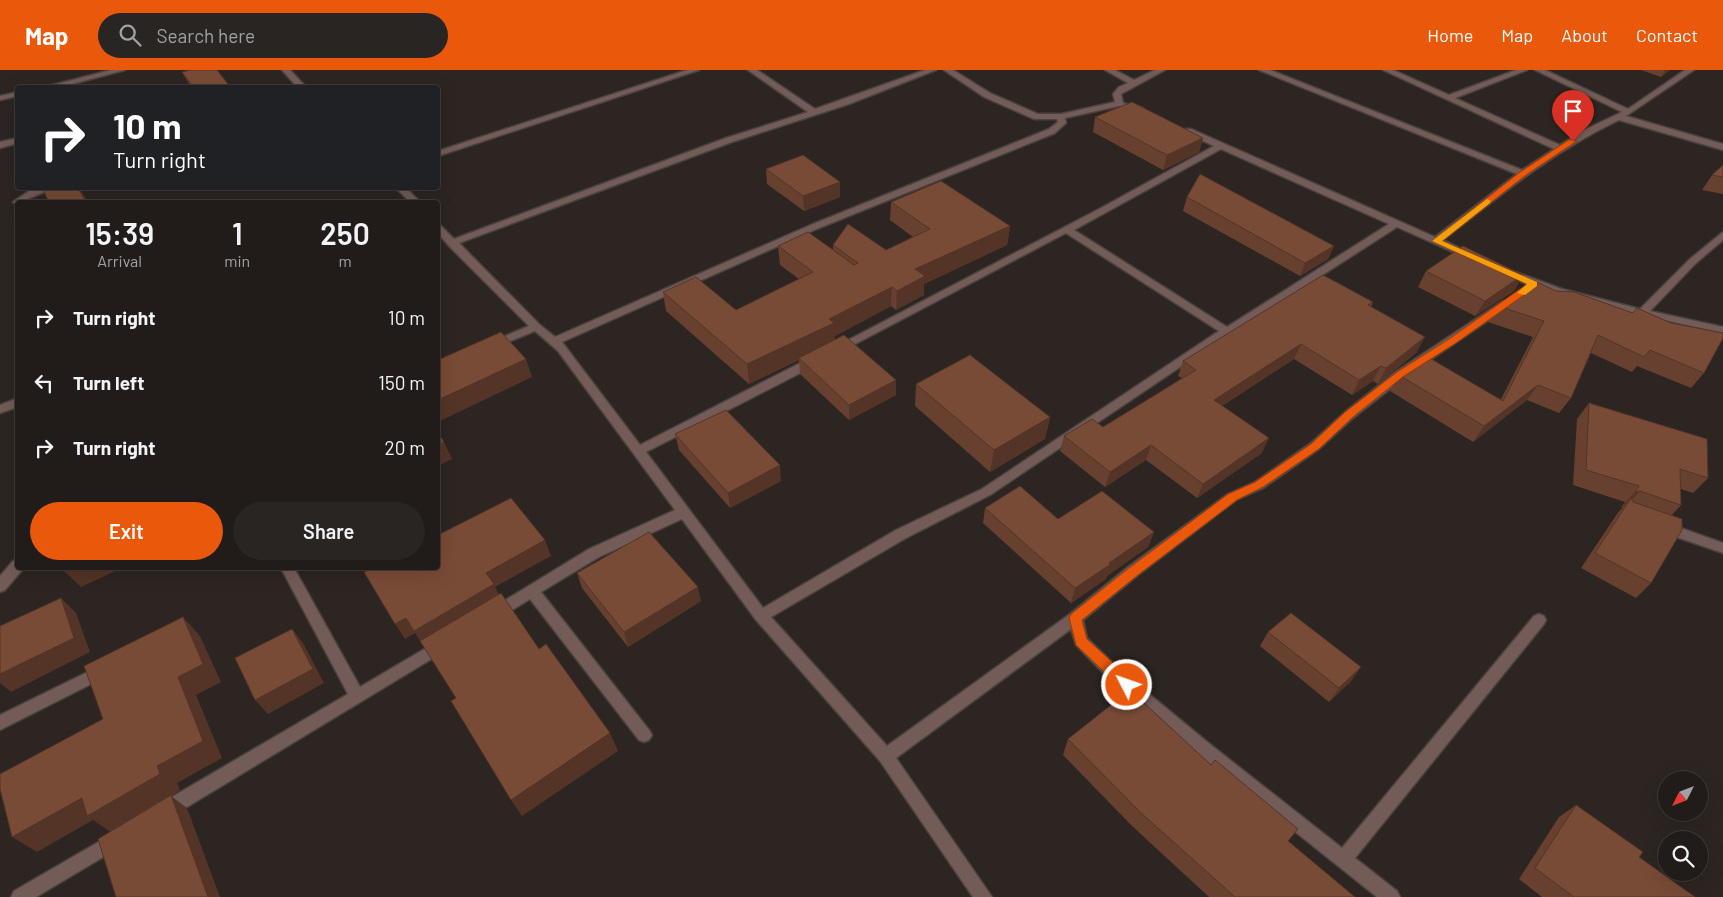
<!DOCTYPE html>
<html lang="en">
<head>
<meta charset="utf-8">
<style>
	body { margin:0; font-family:Barlow,sans-serif; background:#292522; color:#f1f3f6; height:100vh; display:flex; flex-direction:column; font-size:19px; white-space:nowrap }
	* { box-sizing:border-box; margin:0 }
	p { font-size:16px; color:#a2a1a2 }
	.icon { flex:none; width:28px; height:28px; fill:none; stroke:currentColor; stroke-width:2; stroke-linecap:round; stroke-linejoin:round }
	.map { position:relative; flex:1; overflow:hidden }
	.details { position:absolute; left:15px; top:130px; width:425px; height:370px; display:flex; flex-direction:column; background:#211c19; border-radius:5px; box-shadow:0 5px 20px #0002,0 0 0 1px #3e3a38 }
	.details>* { flex:none }
	.top-card { position:absolute; left:15px; top:15px; width:425px; height:105px; border-radius:5px; box-shadow:0 5px 20px #0002,0 0 0 1px #3e3a38; background:#202124; color:#fff; overflow:hidden }
	.needle { width:32px; rotate:228deg }
	.controls { position:absolute; left:1658px; top:701px; display:grid; gap:10px }
	.controls a { display:grid; place-items:center; width:50px; height:50px; border-radius:50%; background:#211c19; box-shadow:0 5px 20px #0002,0 0 0 1px #3e3a38; font-size:25px }
	.pin { position:absolute; display:grid; place-items:center; width:42px; height:42px; color:#fff; margin:-51px -21px; border-radius:50% 50% 50% 0; rotate:-45deg; box-shadow:0 0 5px #0007 }
	.pin .icon { rotate:45deg }
	.me { position:absolute; width:55px; margin:-28px; rotate:311deg; stroke-linejoin:round; filter:drop-shadow(0 0 4px #0008) }
	.turn { display:flex; align-items:center; gap:18px; height:105px; padding:0 15px; font-size:22px }
	.turn .icon { width:65px; height:65px; stroke-width:2.5 }
	.turn b { display:block; font-size:35px; line-height:42px }
	.eta { display:flex; justify-content:space-evenly; align-items:center; height:85px; text-align:center }
	.eta b { font-size:30px; font-weight:600; line-height:35px }
	.cta { display:flex; gap:10px; margin-top:auto; padding:10px 15px }
	.cta a { flex:1; height:58px; border-radius:30px; background:#ea580c; color:#fff; font-size:20px; font-weight:600; line-height:58px; text-align:center }
	.cta a+a { background:#292522; color:#f1f3f6 }
	ul { padding:0; list-style:none }
	li { display:flex; align-items:center; gap:15px; height:65px; padding:0 15px }
	li div { flex:1 }
	li b { display:block; font-size:19px }
	li em { font-style:normal }
	header { display:flex; align-items:center; gap:30px; box-sizing:border-box; height:70px; padding:0 25px; background:#ea580c; color:#fff }
	header strong { font-size:24px }
	nav { display:flex; gap:28px; margin-inline-start:auto; font-size:18px }
	.search { width:350px; height:45px; background:#292522; display:flex; align-items:center; gap:12px; box-sizing:border-box; padding:0 18px; border-radius:28px; color:#a2a1a2; font-size:19px }
	.map>svg:first-child { display:block }
	.lines { fill:none; stroke-linecap:round; stroke-linejoin:round }
	.street-casing { stroke:#49423e; stroke-width:3 }
	.street { fill:#735c58; fill-rule:evenodd }
	.wall { fill:#67402f }
	.shaded-wall { fill:#543426 }
	.building { fill:#784b37; stroke:#543426 }
	.route { fill:#ea580c; stroke:#983908 }
	.slow { fill:#f59e0b }
</style>
</head>
<body>
<header>
<strong>Map</strong>
<div class="search"><svg class="icon" aria-label="search" viewBox="0 0 24 24"><circle cx="10" cy="10" r="6"/><path d="M15 15l6 6"/></svg>Search here</div>
<nav><a>Home</a><a>Map</a><a>About</a><a>Contact</a></nav>
</header>
<div class="map">
<svg width="1723" height="827" viewBox="0 0 1723 827">
	<rect width="100%" height="100%" fill="#2c2521"/>
	<g class="lines">
		<!-- street casing -->
		<g class="street-casing">
			<g id="street">
				<path d="M111 0H125L57 18H41Z"/>
				<path d="M282 0H290L307 18H298Z"/>
				<path d="M687 0H699L438 86V81Z"/>
				<path d="M748 0H757L815 39 925 0H936L849 34 732 72 459 173 540 255 555 267 813 154 1049 59 1058 52 1057 49H1034L984 27 944 0H953L990 23 1038 44H1061L1115 32 1113 24 1119 17 1128 13 1105 0H1115L1134 10 1155 0H1165L1121 24 1123 33 1143 38V42L1119 36 1065 48 1066 53 1055 63 819 158 562 272 640 375 810 288H818L820 291 818 294 646 382 763 538 896 460 982 419 1219 261 1066 163 840 282H832L831 279 1101 138 1214 76 1185 63V59H1191L1435 167 1517 104 1259 0H1270L1522 100 1554 79 1383 0H1393L1449 25 1516 0H1527L1455 28 1560 75 1582 61 1622 42 1535 0H1545L1628 39 1685 0H1694L1626 46 1723 74V80L1619 50C1554 81 1499 126 1443 170L1475 185V189H1469L1397 157 1195 287 990 425 906 468 771 547 887 676 1070 544 1128 497 1228 424 1255 412 1311 373 1345 342 1397 301 1503 231H1511V235L1405 307 1353 348 1319 379 1263 418 1236 430 1138 505 1083 550 1087 568 1120 600 1206 671 1342 778 1534 546 1539 544 1544 546 1546 550 1544 554 1355 788 1397 821 1400 827H1377L1194 681 1110 610 1076 575 1071 559 896 688 992 827H973L880 691 756 550 682 449 599 487 541 522 649 660 652 665 649 670 644 672 639 670 530 529 499 548 494 550 489 548 487 544 489 540 589 479 675 440 558 281 535 261 496 277H488L487 275 488 273 529 256 448 175 438 163V155L441 156 454 169 726 68 808 42ZM1221 79 1389 154 1227 257 1074 160Z"/>
				<path d="M18 22V26L0 30V26Z"/>
				<path d="M18 68V73L0 78V72Z"/>
				<path d="M38 118H53C50 120 21 132 18 132V135L13 132 32 119Z"/>
				<path d="M396 118H406L420 132H410Z"/>
				<path d="M1723 162V170L1696 193 1650 241 1723 257V263L1582 232 1528 215 1501 202 1506 199 1510 200 1562 219 1640 239 1690 189Z"/>
				<path d="M18 328V337L0 343V335Z"/>
				<path d="M1664 452 1723 473V483L1659 461 1657 457 1659 453Z"/>
				<path d="M18 490V498L23 499 5 520 0 522V506L13 491Z"/>
				<path d="M281 498H294L360 617 438 571 443 569 448 571 450 575 448 579 172 746 166 748 160 746 158 740 160 734 348 624Z"/>
				<path d="M102 595 107 596 109 601 107 606 0 660V645Z"/>
				<path d="M114 763 120 765 122 771 120 777 36 827H11L14 821Z"/>
			</g>
		</g>
		<!-- street -->
		<use href="#street" class="street"/>
	</g>
	<!-- wall -->
	<g class="wall">
		<path d="M1641 0H1670L1661 7Z"/>
		<path d="M182 2 231 18H192L186 9Z"/>
		<path d="M1095 47 1203 68 1199 82 1163 100 1093 62Z"/>
		<path d="M1723 95V124L1702 120 1712 105Z"/>
		<path d="M766 99 840 112V127L804 141 767 114Z"/>
		<path d="M1187 127 1334 176 1328 189 1300 206 1183 141Z"/>
		<path d="M891 132 1010 156 1007 175 924 214V225L896 240 891 236 835 266V270L896 325 849 350 800 304 799 290 749 314 666 241 663 222 736 240 799 209 780 195 778 176 833 180V175L886 180 913 167 890 150Z"/>
		<path d="M1426 201 1523 205 1514 221 1475 246 1418 217Z"/>
		<path d="M1535 211 1704 303 1691 318 1637 296 1632 302 1591 283 1571 328 1559 343 1527 330 1473 372 1390 321 1399 305 1501 329 1533 267 1488 252 1498 236Z"/>
		<path d="M1373 232 1371 237 1417 282 1378 314 1373 311 1352 325 1294 289 1222 336 1262 383 1197 428 1146 390 1105 417 1060 381 1064 366 1103 357 1182 308 1178 306 1183 291Z"/>
		<path d="M916 314 1050 347 1045 369 990 402 915 336Z"/>
		<path d="M1589 333 1708 408 1693 423 1681 419V435L1671 446 1651 513 1636 528 1581 498 1617 444 1623 437H1621L1625 432 1573 415 1577 349Z"/>
		<path d="M675 364 781 411 730 438 679 380Z"/>
		<path d="M985 438 1058 449 1154 462 1148 477 1107 506 1106 509 1071 533 983 453Z"/>
		<path d="M577 503 701 531 628 577 582 518Z"/>
		<path d="M1268 562 1361 597 1351 611 1329 632 1260 576Z"/>
		<path d="M1068 669 1288 771 1355 827H1209L1132 756 1063 685Z"/>
		<path d="M1576 735 1639 787 1695 827H1542L1519 809 1559 747Z"/>
	</g>
	<!-- shaded-wall -->
	<g class="shaded-wall">
		<path d="M1665 0H1670L1661 7Z"/>
		<path d="M1203 68 1199 82 1163 100 1167 85Z"/>
		<path d="M840 112V127L804 141 803 126Z"/>
		<path d="M78 118H79L88 132H86Z"/>
		<path d="M1010 156 1007 175 924 214V225L896 240 897 221 915 199Z"/>
		<path d="M1334 176 1328 189 1300 206 1305 193Z"/>
		<path d="M1523 205 1514 221 1475 246 1485 231Z"/>
		<path d="M892 217 891 236 835 266V273L799 288V290L749 314 747 294 829 249Z"/>
		<path d="M1425 267 1417 282 1378 314 1386 298Z"/>
		<path d="M1301 274 1294 289 1208 345 1214 330Z"/>
		<path d="M526 289 532 307 438 352V330Z"/>
		<path d="M1381 296 1373 311 1352 325 1359 310Z"/>
		<path d="M896 310V325L849 350V335Z"/>
		<path d="M1538 315 1527 330 1473 372 1484 356Z"/>
		<path d="M1050 347 1045 369 990 402 994 380Z"/>
		<path d="M1269 368 1262 383 1197 428 1203 414Z"/>
		<path d="M444 372 452 389 438 396V375Z"/>
		<path d="M1151 375 1146 390 1105 417 1110 402Z"/>
		<path d="M780 395 781 411 730 438 728 423Z"/>
		<path d="M1640 421 1627 435 1631 428 1623 437H1621L1635 422Z"/>
		<path d="M1154 462 1148 477 1107 506 1106 509 1071 533 1075 518 1109 493Z"/>
		<path d="M545 470 551 486 495 517 501 529 423 576 415 563 405 569 395 554Z"/>
		<path d="M74 498H122L81 517 65 502Z"/>
		<path d="M698 517 701 531 628 577 624 562Z"/>
		<path d="M61 528 76 543 90 582 11 622 0 613V604Z"/>
		<path d="M183 547 200 566 221 612 196 625 222 688 177 713 180 720 171 726 187 738 220 827H207L93 750 37 782 12 767 82 728 157 696 178 607Z"/>
		<path d="M292 559 303 573 324 613 268 644 255 630Z"/>
		<path d="M1361 597 1351 611 1329 632 1339 618Z"/>
		<path d="M610 663 618 681 522 746 511 730Z"/>
	</g>
	<!-- building -->
	<g class="building">
		<path d="M190 0H217L231 18H194L182 2Z"/>
		<path d="M1132 32 1203 68 1167 85 1095 47Z"/>
		<path d="M803 85 840 112 803 126 766 99Z"/>
		<path d="M1723 95V107L1712 105Z"/>
		<path d="M1200 104 1334 176 1305 193 1187 127Z"/>
		<path d="M941 111 1010 156 915 199 925 206 897 221 892 217 829 249 834 253 747 294 663 222 696 207 736 240 813 202 778 176 808 162 854 195 858 193 833 175 848 154 886 180 930 159 891 132Z"/>
		<path d="M42 118H78L86 132H49Z"/>
		<path d="M1463 176 1523 205 1485 231 1426 201Z"/>
		<path d="M1323 205 1373 232 1368 235 1425 267 1386 298 1381 296 1359 310 1301 274 1214 330 1269 368 1203 414 1151 375 1110 402 1064 366 1092 349 1103 357 1196 300 1183 291Z"/>
		<path d="M1535 211 1556 221 1574 222 1633 243 1637 238 1671 253 1723 263V268L1704 303 1650 280 1644 287 1598 265 1571 328 1538 315 1484 356 1399 305 1426 286 1503 331 1544 251 1498 236Z"/>
		<path d="M501 262 526 289 438 330V290Z"/>
		<path d="M844 265 896 310 849 335 799 288Z"/>
		<path d="M970 285 1050 347 994 380 916 314Z"/>
		<path d="M1589 333 1707 369 1708 408 1680 399 1681 435 1640 421 1635 422 1639 416 1586 400Z"/>
		<path d="M726 340 780 395 728 423 675 364Z"/>
		<path d="M438 363 444 372 438 375Z"/>
		<path d="M1020 416 1058 449 1102 421 1154 462 1109 493 1111 494 1075 518 985 438Z"/>
		<path d="M511 428 545 470 486 503 494 514 414 561 406 548 395 554 364 502 373 498H438V465Z"/>
		<path d="M1631 428 1633 432 1682 449V460L1651 513 1595 483Z"/>
		<path d="M649 462 698 517 624 562 577 503Z"/>
		<path d="M64 498H74L65 502Z"/>
		<path d="M501 523 539 579 546 574 610 663 511 730 451 631 456 628 420 571Z"/>
		<path d="M61 528 74 568 0 604V556Z"/>
		<path d="M1291 543 1361 597 1339 618 1268 562Z"/>
		<path d="M183 547 203 594 178 607 203 671 157 696 160 704 87 746 82 728 12 767 0 719V704L103 649 84 596Z"/>
		<path d="M292 559 313 599 255 630 235 588Z"/>
		<path d="M1130 620 1211 695 1215 690 1298 759 1288 771 1355 827H1235L1140 742 1068 669Z"/>
		<path d="M171 725 208 827H116L98 769Z"/>
		<path d="M1576 735 1643 782 1639 787 1695 827H1574L1535 798Z"/>
	</g>
	<!-- route -->
	<path class="route" d="M1570 69 1577 71 1526 105 1442 171 1537 212V216L1456 273 1404 306 1353 347 1319 379 1263 417 1237 430 1138 505 1082 550 1087 569 1132 610 1134 615 1132 619H1122L1076 575 1069 548 1071 544 1129 498 1228 424 1255 412 1311 374 1345 342 1397 302 1449 269 1527 214 1432 171 1520 102Z"/>
	<!-- slow -->
	<path class="slow" d="M1487 129 1491 131 1490 133 1442 171 1537 212V216L1525 225 1517 223 1527 214 1432 171Z"/>
</svg>
<div class="controls">
<a><svg class="needle" viewBox="-14 -14 28 28"><path d="M0-13l5 13h-10z" fill="#e53935"/><path d="M0 13l5-13h-10z" fill="#a2a1a2"/></svg></a>
<a><svg class="icon" aria-label="search" viewBox="0 0 24 24"><circle cx="10" cy="10" r="6"/><path d="M15 15l6 6"/></svg></a>
</div>
<div class="pin" style="left:1573px;top:71px;background:#d93025"><svg class="icon" aria-label="arrive" viewBox="0 0 24 24"><path d="M6 21V4h12l-3 4 3 4H6"/></svg></div>
<svg class="me" style="left:1127px;top:615px" viewBox="-20 -20 40 40"><circle r="17" fill="#ea580c" stroke="#fff" stroke-width="3"/><path d="M0-11L8 9 0 5-8 9z" fill="#fff"/></svg>
<div class="top-card">
<div class="turn"><svg class="icon" aria-label="right" viewBox="0 0 24 24"><path d="M7 20v-9h11M14 6l5 5-5 5"/></svg><div><b>10 m</b>Turn right</div></div>
</div>
<section class="details">
<div class="eta">
<div><b>15:39</b><p>Arrival</p></div>
<div><b>1</b><p>min</p></div>
<div><b>250</b><p>m</p></div>
</div>
<ul>
<li><svg class="icon" aria-label="right" viewBox="0 0 24 24"><path d="M7 20v-9h11M14 6l5 5-5 5"/></svg><div><b>Turn right</b></div><em>10 m</em></li>
<li><svg class="icon" aria-label="left" viewBox="0 0 24 24"><path d="M17 20v-9H6M10 6l-5 5 5 5"/></svg><div><b>Turn left</b></div><em>150 m</em></li>
<li><svg class="icon" aria-label="right" viewBox="0 0 24 24"><path d="M7 20v-9h11M14 6l5 5-5 5"/></svg><div><b>Turn right</b></div><em>20 m</em></li>
</ul>
<div class="cta"><a>Exit</a><a>Share</a></div>
</section>
</div>
</body>
</html>
